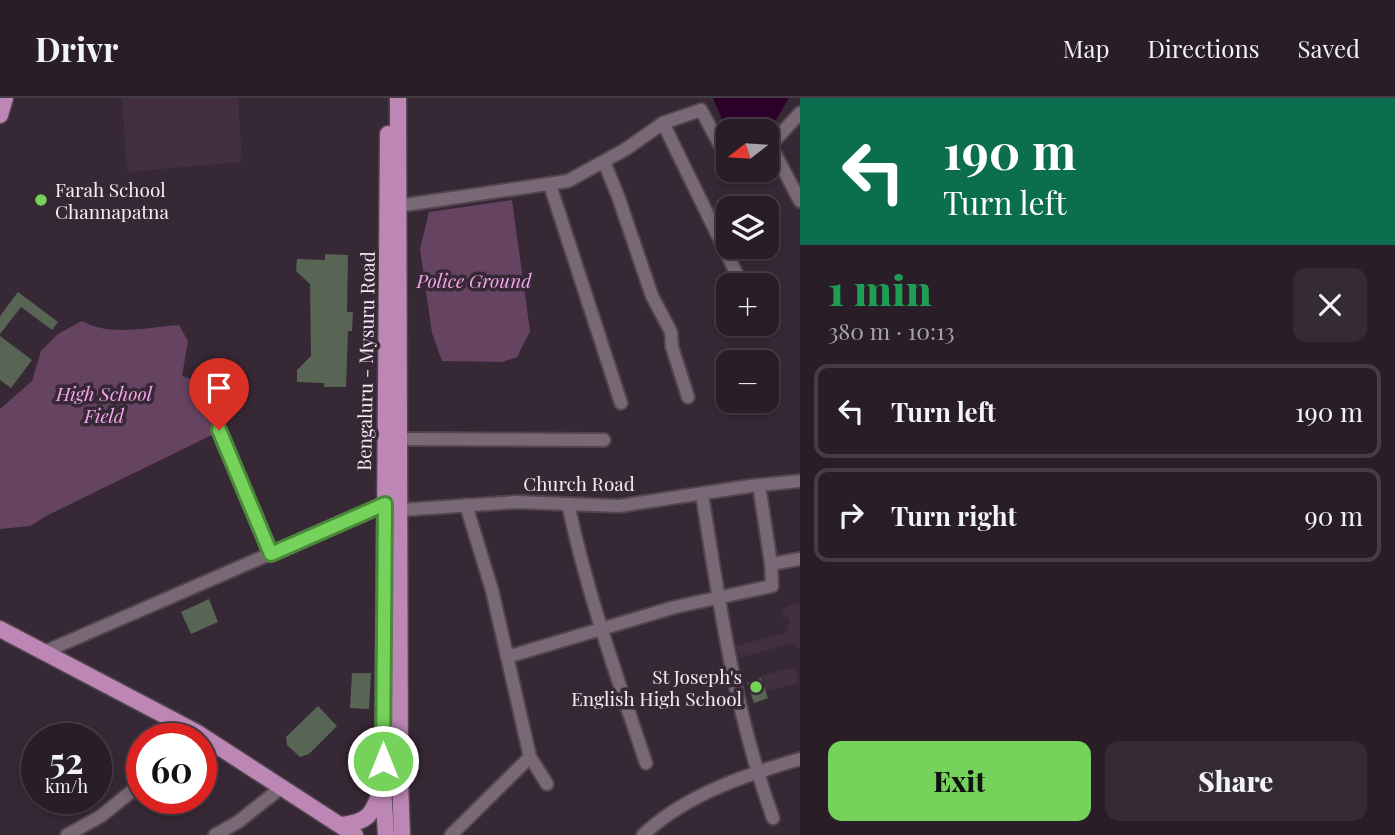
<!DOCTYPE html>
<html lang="en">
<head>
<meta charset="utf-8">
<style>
	body { margin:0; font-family:"Playfair Display",serif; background:#352b34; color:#f1f3f6; height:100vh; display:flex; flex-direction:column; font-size:26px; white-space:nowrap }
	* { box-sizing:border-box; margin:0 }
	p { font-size:23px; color:#a5a2a8 }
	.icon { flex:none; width:38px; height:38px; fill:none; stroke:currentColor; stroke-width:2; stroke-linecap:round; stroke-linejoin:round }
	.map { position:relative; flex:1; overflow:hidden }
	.details { display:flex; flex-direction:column; background:#291e28; width:595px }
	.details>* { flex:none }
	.hud { background:#0b6e4f; color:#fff; overflow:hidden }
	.needle { width:46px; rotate:253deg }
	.fabs { position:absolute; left:716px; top:21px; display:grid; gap:14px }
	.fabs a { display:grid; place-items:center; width:63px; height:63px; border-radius:14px; background:#291e28; box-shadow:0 4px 10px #0003,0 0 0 2px #453c45; font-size:35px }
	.speed { position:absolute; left:21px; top:625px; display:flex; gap:14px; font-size:35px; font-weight:700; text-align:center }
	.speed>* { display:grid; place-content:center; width:91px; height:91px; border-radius:50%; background:#291e28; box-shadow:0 4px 10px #0003,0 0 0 2px #453c45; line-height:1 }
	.speed small { font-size:18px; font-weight:400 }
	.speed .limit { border:10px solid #d22; background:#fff; color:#111 }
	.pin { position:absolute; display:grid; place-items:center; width:60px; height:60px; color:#fff; margin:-72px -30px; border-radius:50% 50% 50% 0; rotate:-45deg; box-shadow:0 0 7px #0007 }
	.pin .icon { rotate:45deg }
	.me { position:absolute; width:77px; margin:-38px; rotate:0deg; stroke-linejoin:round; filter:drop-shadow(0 0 5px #0008) }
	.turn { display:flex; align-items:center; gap:24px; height:147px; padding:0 28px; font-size:32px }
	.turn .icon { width:91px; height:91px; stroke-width:2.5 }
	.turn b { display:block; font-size:49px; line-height:60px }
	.round { display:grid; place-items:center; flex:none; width:74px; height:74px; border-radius:14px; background:#352b34 }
	.summary { display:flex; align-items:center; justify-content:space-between; height:119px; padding:0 28px }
	h1 { font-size:42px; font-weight:800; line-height:52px; color:#1e9e55 }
	.primary-button { display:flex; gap:14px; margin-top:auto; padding:14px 28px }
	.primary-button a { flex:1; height:80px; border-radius:14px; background:#75d25b; color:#111; font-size:28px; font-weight:800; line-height:80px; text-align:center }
	.primary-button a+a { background:#352b34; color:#f1f3f6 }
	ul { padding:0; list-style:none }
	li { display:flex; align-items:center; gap:21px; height:94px; margin:0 14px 10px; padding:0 14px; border:4px solid #453c45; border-radius:14px }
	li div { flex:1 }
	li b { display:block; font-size:26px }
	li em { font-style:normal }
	header { display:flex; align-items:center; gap:42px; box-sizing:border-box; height:98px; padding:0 35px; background:#291e28; border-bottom:2px solid #453c45 }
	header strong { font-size:33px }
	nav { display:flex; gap:38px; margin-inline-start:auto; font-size:24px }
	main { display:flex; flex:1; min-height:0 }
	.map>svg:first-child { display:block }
	.built { fill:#432f40 }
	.green { fill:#664361 }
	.water { fill:#2d002a }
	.building { fill:#586555 }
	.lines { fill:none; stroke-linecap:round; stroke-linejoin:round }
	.minor-casing { stroke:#524550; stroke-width:16 }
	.major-casing { stroke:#524550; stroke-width:19 }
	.minor { stroke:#796876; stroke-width:12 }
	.major { stroke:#bc86b5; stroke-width:16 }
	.route-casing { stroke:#4c883b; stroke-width:18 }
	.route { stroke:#75d25b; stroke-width:12 }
	.poi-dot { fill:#75d25b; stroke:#372835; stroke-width:2.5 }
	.labels { text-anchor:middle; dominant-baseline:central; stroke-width:7; stroke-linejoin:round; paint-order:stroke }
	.poi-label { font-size:19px; fill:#f5ebf3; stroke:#372835; text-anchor:start }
	.park-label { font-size:19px; font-style:italic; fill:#f3a4e9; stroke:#372835 }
	.street-label { font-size:19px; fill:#f5ebf3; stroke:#372835 }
</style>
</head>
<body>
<header>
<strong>Drivr</strong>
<nav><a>Map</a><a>Directions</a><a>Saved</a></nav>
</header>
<main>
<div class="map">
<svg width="800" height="737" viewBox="0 0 800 737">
	<rect width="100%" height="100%" fill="#372835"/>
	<!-- built -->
	<g class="built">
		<path d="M122 0H238L242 64 127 74Z"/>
		<path d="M800 505V549L797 550 792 545 739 560 736 548 788 534 786 528 790 527 788 519 783 520 781 513 788 508Z"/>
		<path d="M795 569 799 584 766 594 761 578Z"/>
	</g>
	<!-- green -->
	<g class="green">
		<path d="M512 102 530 233 517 259 502 264 442 263 432 235 420 151 429 114Z"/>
		<path d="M82 223C109 239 149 229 179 227L188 243 182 278 192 281V290L220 293 212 337 48 417 30 428 0 431V311L32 283 41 253 58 236Z"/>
	</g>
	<!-- water -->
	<path class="water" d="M713 0H789L767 37 766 33 728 35Z"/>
	<!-- building -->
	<g class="building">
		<path d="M325 156 348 157 347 214H353L352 233H348L346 289H324V285L297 284V272L311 258 310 186 296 173 297 161 325 162Z"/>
		<path d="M18 194 58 224 52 232 21 209 0 236V218Z"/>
		<path d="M0 238 32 262 11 290 0 282Z"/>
		<path d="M209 501 218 524 191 536 181 514Z"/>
		<path d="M352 575H371L369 611 350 610Z"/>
		<path d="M761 580 768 600 754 605 747 585Z"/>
		<path d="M318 608 337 628 309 656 300 659 287 647 286 639Z"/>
	</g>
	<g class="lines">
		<!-- minor casing -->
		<g class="minor-casing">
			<g id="minor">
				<path d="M663 25 742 187"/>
				<path d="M771 48 800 103"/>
				<path d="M767 51 800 15"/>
				<path d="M604 64 618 98 652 198 671 234 672 249 688 299"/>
				<path d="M550 87 621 305"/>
				<path d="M398 108 568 83 626 51 663 25 701 12 728 62"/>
				<path d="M219 332 271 456"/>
				<path d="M400 341 604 342"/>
				<path d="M702 396C719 505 735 615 773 720"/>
				<path d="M568 406C587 495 617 579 646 665"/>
				<path d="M466 407 492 492 530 659 547 686"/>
				<path d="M400 412 517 404 619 408 750 388 800 383"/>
				<path d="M771 466 800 461"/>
				<path d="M44 554 385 406"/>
				<path d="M507 559 675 509 772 488 771 466 759 387"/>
				<path d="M67 737 101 718 142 685"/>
				<path d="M215 737 238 724 282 689"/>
				<path d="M451 737 530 659"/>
				<path d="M643 737C685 697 745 677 800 661"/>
			</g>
		</g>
		<!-- major casing -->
		<g class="major-casing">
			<g id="major">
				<path d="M398 0 400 682 402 737"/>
				<path d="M0 17 5 0"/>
				<path d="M0 531 196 634 355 737"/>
				<path d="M342 727C368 724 372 717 381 693"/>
				<path d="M386 737 383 689 388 36"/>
			</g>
		</g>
		<!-- minor -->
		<use href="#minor" class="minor"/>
		<!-- major -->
		<use href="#major" class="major"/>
	</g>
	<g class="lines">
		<!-- route casing -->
		<g class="route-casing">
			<path id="route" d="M219 332 271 456 385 406 383 663"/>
		</g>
		<!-- route -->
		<use href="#route" class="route"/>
	</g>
	<!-- markers -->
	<g class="poi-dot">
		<circle cx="41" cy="102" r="7"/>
		<circle cx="756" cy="589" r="7"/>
	</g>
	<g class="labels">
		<!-- poi labels -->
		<g class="poi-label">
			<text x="55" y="91">Farah School<tspan x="55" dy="22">Channapatna</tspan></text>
			<text x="742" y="578" text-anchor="end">St Joseph's<tspan x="742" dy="22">English High School</tspan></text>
		</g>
		<!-- park labels -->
		<g class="park-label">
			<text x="474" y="182">Police Ground</text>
			<text x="104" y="295">High School<tspan x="104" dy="22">Field</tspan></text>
		</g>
		<!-- street labels -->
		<g class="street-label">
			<text transform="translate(365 263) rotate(-89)">Bengaluru - Mysuru Road</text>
			<text x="579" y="385">Church Road</text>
		</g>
	</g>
</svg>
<div class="fabs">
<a><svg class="needle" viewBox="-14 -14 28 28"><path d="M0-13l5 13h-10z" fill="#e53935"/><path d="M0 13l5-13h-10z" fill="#a5a2a8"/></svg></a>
<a><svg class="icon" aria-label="layers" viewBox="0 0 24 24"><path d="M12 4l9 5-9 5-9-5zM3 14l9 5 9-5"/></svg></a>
<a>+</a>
<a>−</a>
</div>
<div class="speed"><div>52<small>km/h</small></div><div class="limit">60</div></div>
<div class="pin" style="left:219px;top:332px;background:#d93025"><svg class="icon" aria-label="arrive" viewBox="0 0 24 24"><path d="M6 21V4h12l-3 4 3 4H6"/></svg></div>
<svg class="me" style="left:383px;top:663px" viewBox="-20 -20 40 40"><circle r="17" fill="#75d25b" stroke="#fff" stroke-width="3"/><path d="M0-11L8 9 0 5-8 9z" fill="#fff"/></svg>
</div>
<section class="details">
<div class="hud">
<div class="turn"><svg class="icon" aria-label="left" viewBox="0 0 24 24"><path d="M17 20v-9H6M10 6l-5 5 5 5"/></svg><div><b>190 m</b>Turn left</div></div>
</div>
<div class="summary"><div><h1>1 min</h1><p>380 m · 10:13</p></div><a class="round"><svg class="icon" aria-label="close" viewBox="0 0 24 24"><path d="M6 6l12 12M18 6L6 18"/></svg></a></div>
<ul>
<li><svg class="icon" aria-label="left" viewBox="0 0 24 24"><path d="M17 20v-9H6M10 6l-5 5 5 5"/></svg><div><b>Turn left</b></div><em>190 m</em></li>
<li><svg class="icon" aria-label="right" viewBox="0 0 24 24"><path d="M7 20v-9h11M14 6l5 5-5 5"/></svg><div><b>Turn right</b></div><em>90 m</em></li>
</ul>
<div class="primary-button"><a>Exit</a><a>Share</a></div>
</section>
</main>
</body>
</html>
